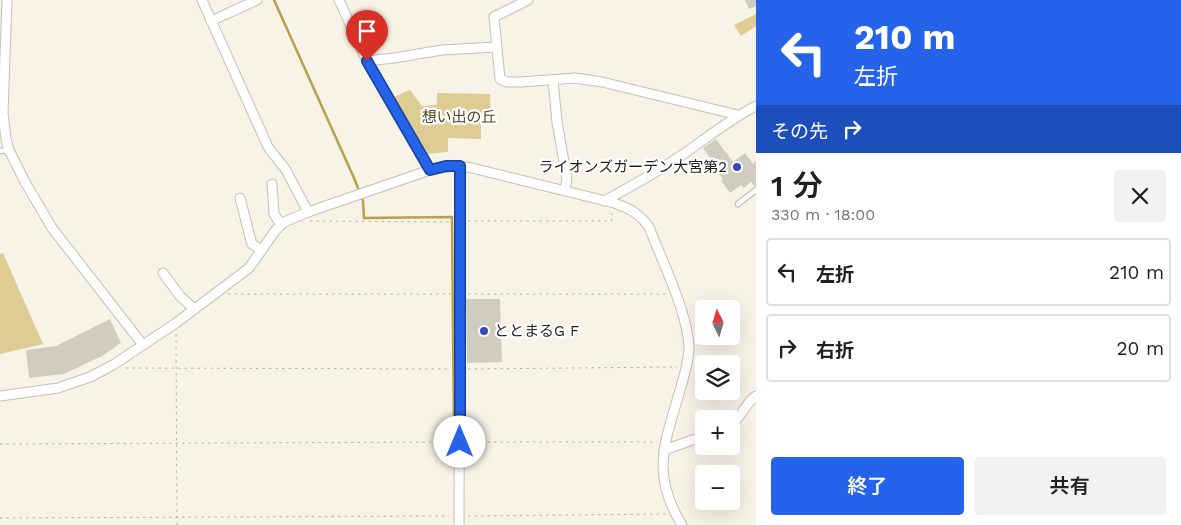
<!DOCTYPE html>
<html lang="ja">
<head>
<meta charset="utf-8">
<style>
	body { margin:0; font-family:"Work Sans","Noto Sans JP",sans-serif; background:#f2f2f2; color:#202124; height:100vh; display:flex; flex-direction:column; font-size:19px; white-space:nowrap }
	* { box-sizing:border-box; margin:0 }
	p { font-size:16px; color:#757577 }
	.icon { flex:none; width:28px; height:28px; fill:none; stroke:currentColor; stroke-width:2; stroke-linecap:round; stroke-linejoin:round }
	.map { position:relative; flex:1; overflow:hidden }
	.sheet { display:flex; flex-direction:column; background:#fff; width:425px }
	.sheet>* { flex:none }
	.top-card { background:#2563eb; color:#fff; overflow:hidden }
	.needle { width:32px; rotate:355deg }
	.buttons { position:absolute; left:695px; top:300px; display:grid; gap:10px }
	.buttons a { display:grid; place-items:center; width:45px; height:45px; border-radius:5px; background:#fff; box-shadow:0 5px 20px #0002; font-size:25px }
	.pin { position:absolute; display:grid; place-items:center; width:42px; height:42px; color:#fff; margin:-51px -21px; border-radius:50% 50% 50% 0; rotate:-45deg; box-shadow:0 0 5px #0007 }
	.pin .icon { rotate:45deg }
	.me { position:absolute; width:55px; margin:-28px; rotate:0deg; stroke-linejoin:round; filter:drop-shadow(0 0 4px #0008) }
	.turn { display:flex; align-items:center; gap:18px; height:105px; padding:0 15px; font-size:22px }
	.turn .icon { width:65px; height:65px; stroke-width:2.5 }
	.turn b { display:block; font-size:35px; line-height:42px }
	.then { display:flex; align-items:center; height:48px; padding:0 15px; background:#0003; gap:10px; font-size:19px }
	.round { display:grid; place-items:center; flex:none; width:52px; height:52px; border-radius:5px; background:#f2f2f2 }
	.summary { display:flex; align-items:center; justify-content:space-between; height:85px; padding:0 15px }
	h1 { font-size:30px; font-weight:600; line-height:38px }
	.primary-button { display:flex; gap:10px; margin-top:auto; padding:10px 15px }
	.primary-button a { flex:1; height:58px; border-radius:5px; background:#2563eb; color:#fff; font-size:20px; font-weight:600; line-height:58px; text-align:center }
	.primary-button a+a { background:#f2f2f2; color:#202124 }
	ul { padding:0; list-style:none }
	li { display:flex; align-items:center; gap:15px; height:68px; margin:0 10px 8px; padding:0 5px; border:2px solid #e0e0e0; border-radius:5px }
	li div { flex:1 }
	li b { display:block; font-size:19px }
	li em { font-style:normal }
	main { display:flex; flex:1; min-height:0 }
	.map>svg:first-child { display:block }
	.green { fill:#decc92 }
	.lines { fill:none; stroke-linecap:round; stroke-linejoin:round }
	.stream { stroke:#baa04b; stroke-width:2.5 }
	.building { fill:#d0ccc0 }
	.lane-casing { stroke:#c4c1b5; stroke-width:7 }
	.street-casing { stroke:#c4c1b5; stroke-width:11 }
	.path { stroke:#b5b2a8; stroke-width:1; stroke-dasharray:2.5 4; stroke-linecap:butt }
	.lane { stroke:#fff; stroke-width:4.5 }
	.street { stroke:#fff; stroke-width:9 }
	.route-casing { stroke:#184099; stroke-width:12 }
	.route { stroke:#2563eb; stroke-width:9 }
	.poi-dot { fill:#3c47bb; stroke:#fff; stroke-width:2 }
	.labels { text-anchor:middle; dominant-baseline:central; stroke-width:4.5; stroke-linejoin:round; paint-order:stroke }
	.park-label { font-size:15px; fill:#504520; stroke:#fff }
	.poi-label { font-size:15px; fill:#201e1a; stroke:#fff; text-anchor:end }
</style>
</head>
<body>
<main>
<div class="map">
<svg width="756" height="525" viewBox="0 0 756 525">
	<rect width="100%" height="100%" fill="#f7f3e7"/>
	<!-- green -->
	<g class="green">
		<path d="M756 14V26L741 36 734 25Z"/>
		<path d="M410 90 422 106 437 105V93L490 94 491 123H481V139L448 138V152L428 154 394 97Z"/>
		<path d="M3 253 43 344 0 354V254Z"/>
	</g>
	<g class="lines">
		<!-- stream -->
		<path class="stream" d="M274 0 354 178 363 201 364 218 452 217 454 437"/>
	</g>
	<!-- building -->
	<g class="building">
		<path d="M745 0H756V6L749 9Z"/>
		<path d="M716 139 733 162 745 153 753 164 756 161V186H754L751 182 744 188 741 185 730 193 721 180 723 179 718 173 720 171 703 148Z"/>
		<path d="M466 299H500L502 362 467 363Z"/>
		<path d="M110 319 121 343 102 356 64 374 29 378 26 350 56 346Z"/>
	</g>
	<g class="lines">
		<!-- lane casing -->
		<g class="lane-casing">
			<g id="lane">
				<path d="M0 151 9 150"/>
				<path d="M738 204 756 190"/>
			</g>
		</g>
		<!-- street casing -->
		<g class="street-casing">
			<g id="street">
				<path d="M7 0 3 113 6 139 9 150 25 182 52 228 143 345"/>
				<path d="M202 0 268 147 286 170 308 212"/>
				<path d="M339 0 367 61 430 170"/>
				<path d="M528 0 494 17 500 79 507 82H521L575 78 602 82 738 115"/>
				<path d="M211 21 257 0"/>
				<path d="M367 61 394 58 442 50 496 47"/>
				<path d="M553 80 557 122 567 179 565 190"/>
				<path d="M272 184 274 214 281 225"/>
				<path d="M240 198 251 241 252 244 262 250"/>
				<path d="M604 201C632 186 659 171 685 153 708 137 730 119 756 106"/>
				<path d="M163 273 180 296 194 309"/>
				<path d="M0 396 58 388 90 377 113 365 176 323 249 268 275 231 284 222 308 212 430 170C445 167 457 165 472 168L614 203C629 208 640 214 649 227 662 261 689 315 689 350 688 364 684 377 680 390 665 443 650 473 682 525"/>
				<path d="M731 425C742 417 745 403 756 396"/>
				<path d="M664 450 704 436"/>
				<path d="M459 525 460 166"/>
			</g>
		</g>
		<!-- path -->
		<g class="path">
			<path d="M310 221 451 222"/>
			<path d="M468 221H611L613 216 610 212"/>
			<path d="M228 294H452"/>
			<path d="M468 294H667"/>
			<path d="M176 334 177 525"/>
			<path d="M126 368 449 369"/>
			<path d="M468 369 677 367"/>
			<path d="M468 442H657"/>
			<path d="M0 444 449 442"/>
			<path d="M468 516 667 514"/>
			<path d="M0 518 449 516"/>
		</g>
		<!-- lane -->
		<use href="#lane" class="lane"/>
		<!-- street -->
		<use href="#street" class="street"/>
	</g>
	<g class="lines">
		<!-- route casing -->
		<g class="route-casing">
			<path id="route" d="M367 61 430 170 446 166H460V442"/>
		</g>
		<!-- route -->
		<use href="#route" class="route"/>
	</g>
	<!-- markers -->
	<g class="poi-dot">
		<circle cx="737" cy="167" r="5"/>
		<circle cx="484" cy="331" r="5"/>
	</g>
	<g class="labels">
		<!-- park labels -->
		<g class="park-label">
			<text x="459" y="117">想い出の丘</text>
		</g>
		<!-- poi labels -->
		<g class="poi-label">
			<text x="727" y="167">ライオンズガーデン大宮第2</text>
			<text x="494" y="331" text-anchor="start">ととまるG F</text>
		</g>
	</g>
</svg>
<div class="buttons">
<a><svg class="needle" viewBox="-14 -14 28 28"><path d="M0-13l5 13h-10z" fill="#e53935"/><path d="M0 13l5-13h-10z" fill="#757577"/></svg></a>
<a><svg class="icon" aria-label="layers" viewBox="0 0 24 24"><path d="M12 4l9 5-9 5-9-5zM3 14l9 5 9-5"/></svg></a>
<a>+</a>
<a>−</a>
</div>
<div class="pin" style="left:367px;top:61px;background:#d93025"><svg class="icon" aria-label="arrive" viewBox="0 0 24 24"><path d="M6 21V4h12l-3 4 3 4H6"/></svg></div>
<svg class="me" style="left:460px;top:442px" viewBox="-20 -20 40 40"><circle r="19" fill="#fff"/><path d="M0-13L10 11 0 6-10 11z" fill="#2563eb"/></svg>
</div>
<section class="sheet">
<div class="top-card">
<div class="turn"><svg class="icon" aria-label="left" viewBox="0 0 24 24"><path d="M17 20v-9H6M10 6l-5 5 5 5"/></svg><div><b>210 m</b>左折</div></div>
<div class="then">その先<svg class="icon" aria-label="right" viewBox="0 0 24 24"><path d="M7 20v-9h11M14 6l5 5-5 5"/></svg></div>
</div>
<div class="summary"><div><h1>1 分</h1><p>330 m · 18:00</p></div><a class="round"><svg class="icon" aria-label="close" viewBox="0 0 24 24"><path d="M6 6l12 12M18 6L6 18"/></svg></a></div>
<ul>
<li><svg class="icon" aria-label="left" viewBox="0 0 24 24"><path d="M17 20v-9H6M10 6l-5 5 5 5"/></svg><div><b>左折</b></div><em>210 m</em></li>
<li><svg class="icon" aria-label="right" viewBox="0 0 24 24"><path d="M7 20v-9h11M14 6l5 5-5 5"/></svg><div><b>右折</b></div><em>20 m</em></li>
</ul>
<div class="primary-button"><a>終了</a><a>共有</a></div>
</section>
</main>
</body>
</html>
